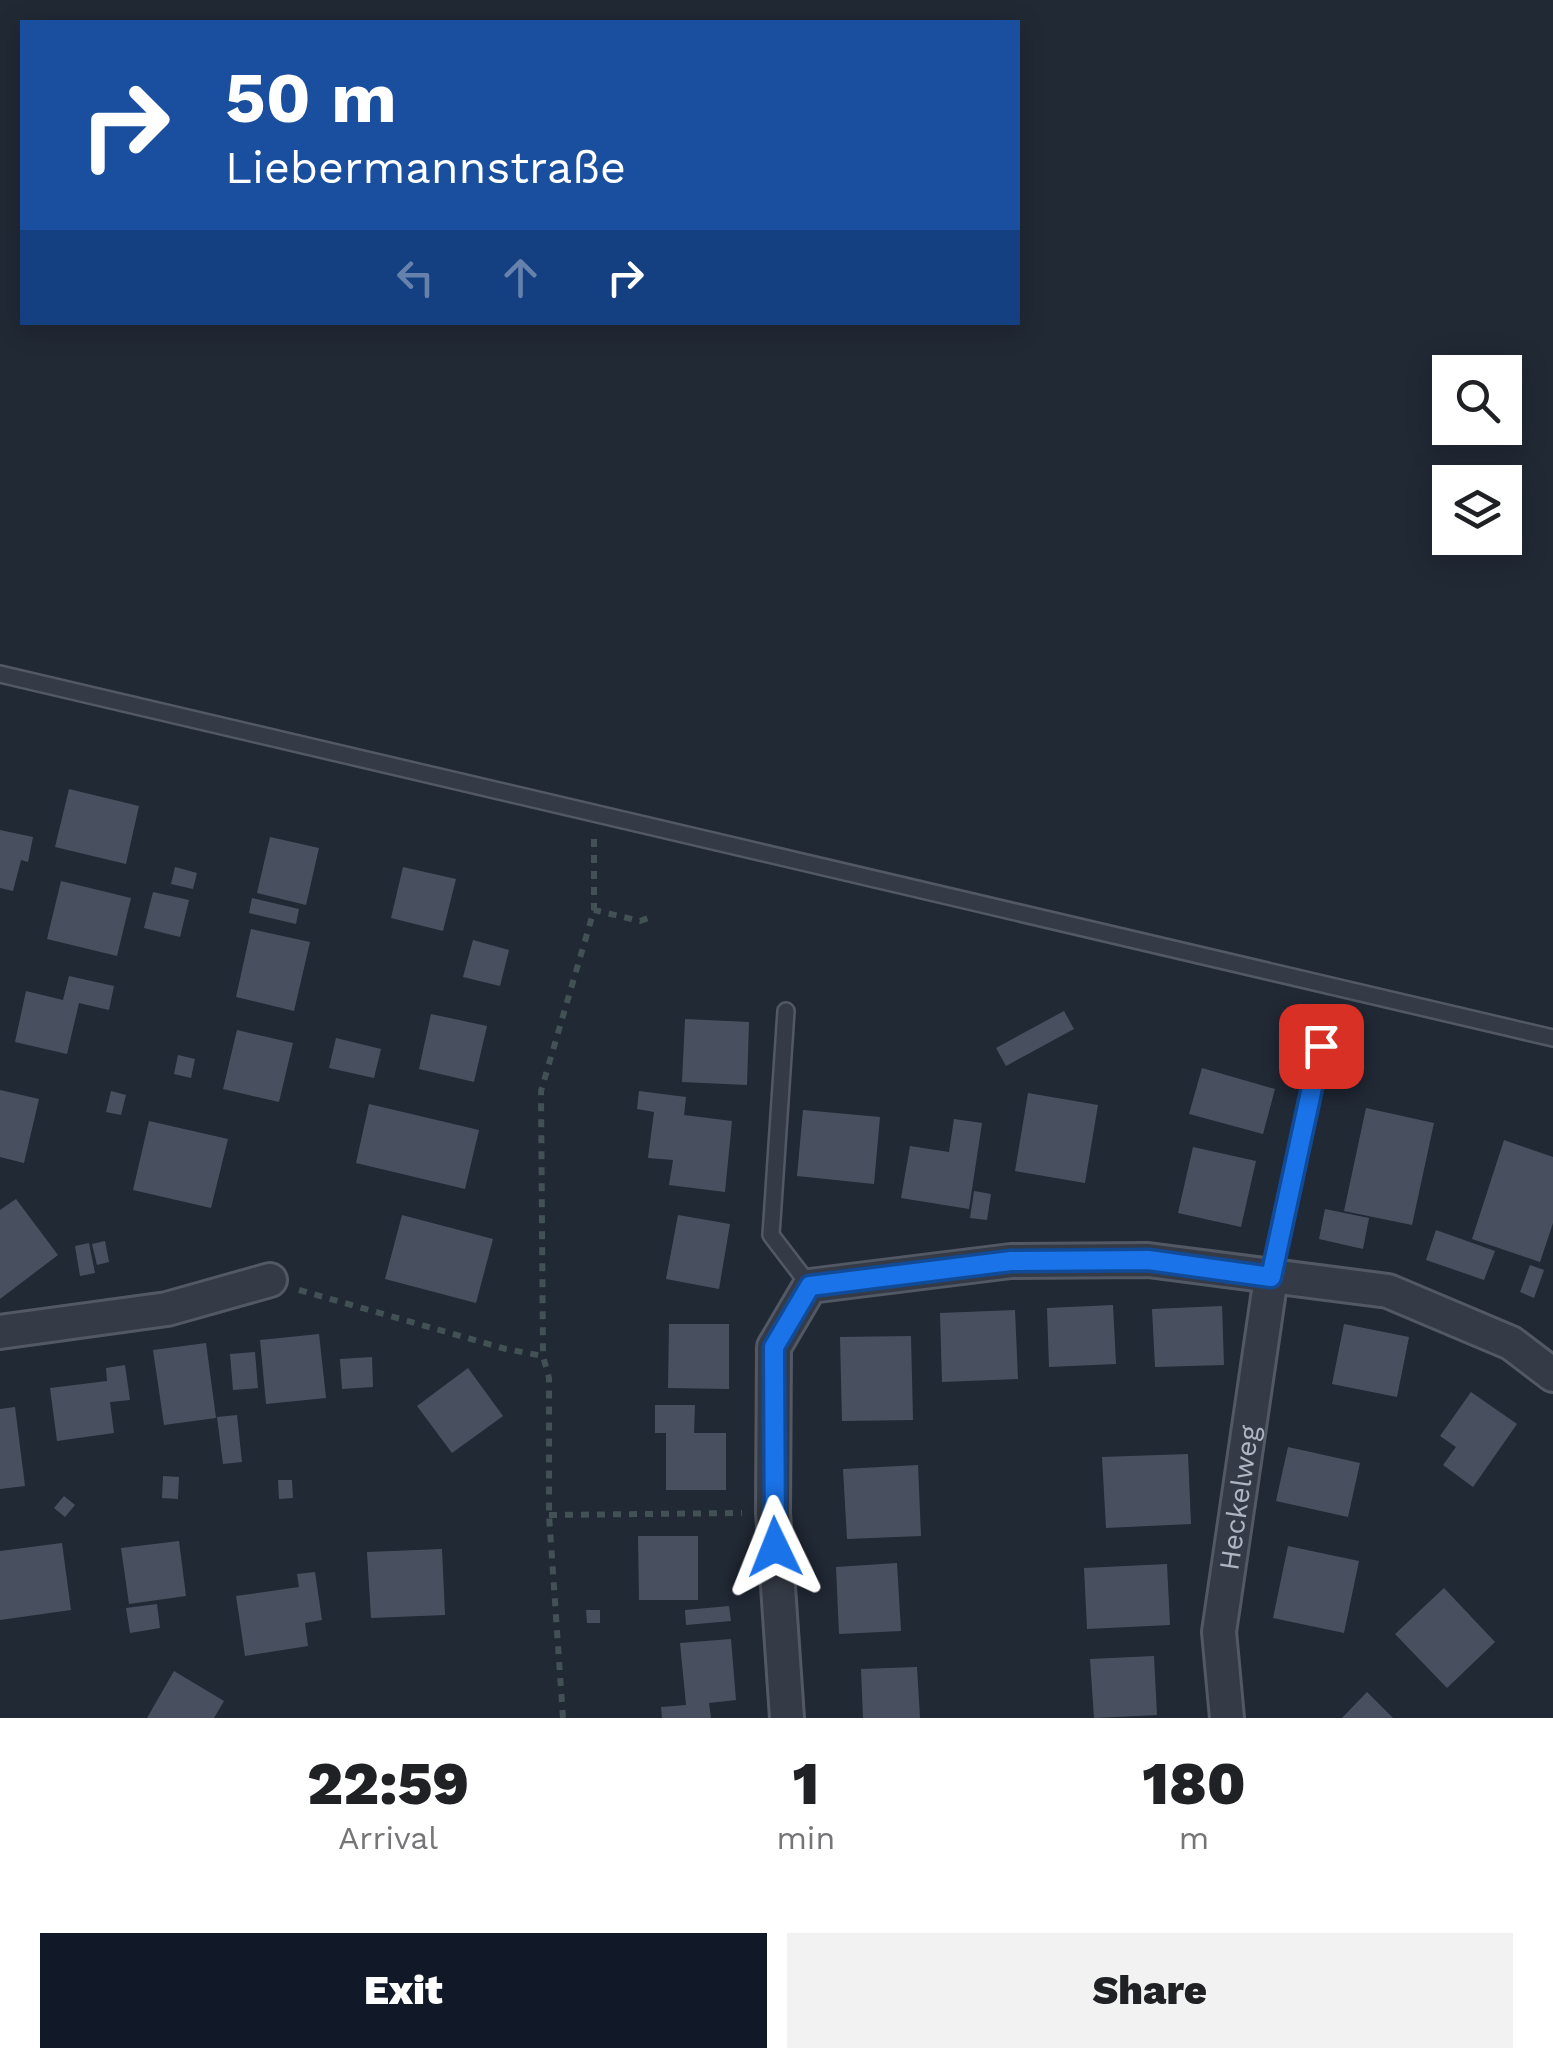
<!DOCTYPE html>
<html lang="en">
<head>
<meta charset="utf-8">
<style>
	body { margin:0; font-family:"Work Sans",sans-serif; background:#f2f2f2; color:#202124; height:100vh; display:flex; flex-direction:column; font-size:38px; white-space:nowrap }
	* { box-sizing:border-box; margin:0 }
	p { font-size:32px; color:#757577 }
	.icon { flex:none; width:55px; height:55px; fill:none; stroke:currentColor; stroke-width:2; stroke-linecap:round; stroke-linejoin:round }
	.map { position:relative; height:1718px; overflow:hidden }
	.panel { display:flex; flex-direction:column; background:#fff; flex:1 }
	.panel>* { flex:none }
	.guide { position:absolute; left:20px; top:20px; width:1000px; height:305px; border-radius:0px; box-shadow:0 5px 25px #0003; background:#1a4fa0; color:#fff; overflow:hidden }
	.buttons { position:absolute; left:1432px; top:355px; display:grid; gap:20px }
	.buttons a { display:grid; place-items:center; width:90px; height:90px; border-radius:0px; background:#fff; box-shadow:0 5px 25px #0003; font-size:50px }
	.pin { position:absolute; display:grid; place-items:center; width:85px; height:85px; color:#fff; margin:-42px; border-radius:20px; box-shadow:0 5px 15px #0006 }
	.me { position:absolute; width:110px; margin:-55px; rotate:358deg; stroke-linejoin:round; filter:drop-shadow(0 0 8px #0008) }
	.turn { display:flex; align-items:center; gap:35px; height:210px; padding:0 40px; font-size:45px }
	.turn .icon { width:130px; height:130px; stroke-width:2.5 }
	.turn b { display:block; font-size:70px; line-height:85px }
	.lanes { display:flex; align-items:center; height:95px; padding:0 40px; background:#0003; justify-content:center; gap:50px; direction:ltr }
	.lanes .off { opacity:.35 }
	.eta { display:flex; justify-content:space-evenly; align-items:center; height:170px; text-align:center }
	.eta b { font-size:60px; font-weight:800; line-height:70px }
	.action { display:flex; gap:20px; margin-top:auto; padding:20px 40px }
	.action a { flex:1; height:115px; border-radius:0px; background:#111827; color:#fff; font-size:40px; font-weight:800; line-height:115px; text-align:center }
	.action a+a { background:#f2f2f2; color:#202124 }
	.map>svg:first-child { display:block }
	.building { fill:#48505f }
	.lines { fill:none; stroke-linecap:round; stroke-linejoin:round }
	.service-casing { stroke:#525964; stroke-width:20 }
	.minor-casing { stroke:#525964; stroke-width:38 }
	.path { stroke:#415154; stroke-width:6; stroke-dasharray:8 8; stroke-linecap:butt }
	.service { stroke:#353b46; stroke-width:15 }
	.minor { stroke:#353b46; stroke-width:32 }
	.route-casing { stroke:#114b97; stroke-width:25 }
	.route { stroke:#1a73e8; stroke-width:18 }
	.labels { text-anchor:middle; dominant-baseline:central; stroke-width:8; stroke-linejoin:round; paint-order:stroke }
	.street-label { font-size:28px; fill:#afb6c3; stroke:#1a202b }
</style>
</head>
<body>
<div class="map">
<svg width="1553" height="1718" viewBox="0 0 1553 1718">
	<rect width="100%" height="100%" fill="#212935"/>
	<!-- building -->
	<g class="building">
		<path d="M69 789 139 806 126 864 55 847Z"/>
		<path d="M0 830 33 837 28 862 21 860 13 891 0 888Z"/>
		<path d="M270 837 319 848 306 905 257 893Z"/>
		<path d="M175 867 197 873 193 889 171 884Z"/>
		<path d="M403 867 456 879 443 931 391 918Z"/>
		<path d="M61 881 131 898 117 956 47 939Z"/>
		<path d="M153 892 189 900 180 937 144 928Z"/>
		<path d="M252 898 299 909 296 924 249 913Z"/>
		<path d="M251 929 310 942 294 1011 236 997Z"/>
		<path d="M473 940 509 950 500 986 463 977Z"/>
		<path d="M69 976 114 986 109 1010 79 1003 67 1054 15 1042 26 991 63 1000Z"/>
		<path d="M1064 1011 1074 1029 1006 1066 996 1048Z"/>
		<path d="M431 1014 487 1026 474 1082 419 1069Z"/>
		<path d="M685 1019 749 1022 747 1085 682 1082Z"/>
		<path d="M237 1030 293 1043 279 1102 223 1089Z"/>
		<path d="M336 1038 381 1049 374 1078 329 1068Z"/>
		<path d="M178 1055 195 1059 191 1078 174 1074Z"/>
		<path d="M1202 1068 1275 1089 1263 1134 1189 1114Z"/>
		<path d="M0 1090 39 1099 24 1163 0 1157Z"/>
		<path d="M111 1091 126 1095 121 1115 106 1112Z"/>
		<path d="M639 1091 686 1097 684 1115 732 1121 725 1192 669 1185 673 1160 648 1158 654 1112 637 1109Z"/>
		<path d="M1028 1093 1098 1105 1085 1183 1015 1171Z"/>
		<path d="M369 1104 479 1130 465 1189 356 1163Z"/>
		<path d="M1366 1108 1434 1123 1412 1225 1344 1211Z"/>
		<path d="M803 1110 880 1117 874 1184 797 1176Z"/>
		<path d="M954 1119 982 1123 969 1209 901 1198 910 1146 949 1152Z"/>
		<path d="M149 1121 228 1139 211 1208 133 1190Z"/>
		<path d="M1504 1140 1553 1157V1223L1540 1262 1472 1239Z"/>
		<path d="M1193 1147 1256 1161 1241 1227 1178 1213Z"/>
		<path d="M974 1191 991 1194 987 1220 970 1218Z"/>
		<path d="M16 1199 58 1255 0 1299V1210Z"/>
		<path d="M1325 1209 1369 1218 1363 1249 1319 1239Z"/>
		<path d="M402 1215 493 1239 476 1303 385 1279Z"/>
		<path d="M678 1215 730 1224 719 1289 666 1279Z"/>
		<path d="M1436 1230 1495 1251 1484 1280 1426 1260Z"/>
		<path d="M105 1241 109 1262 97 1265 92 1244Z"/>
		<path d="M89 1243 95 1273 80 1276 75 1246Z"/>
		<path d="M1530 1265 1544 1270 1534 1298 1520 1292Z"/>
		<path d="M1113 1305 1116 1364 1049 1367 1047 1308Z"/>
		<path d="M1222 1306 1224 1365 1155 1367 1152 1309Z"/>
		<path d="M1015 1310 1018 1379 942 1382 940 1313Z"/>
		<path d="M669 1324H729V1389L668 1388Z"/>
		<path d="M1344 1324 1409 1337 1397 1397 1332 1384Z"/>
		<path d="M319 1334 326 1398 266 1404 260 1340Z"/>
		<path d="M911 1336 913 1420 842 1421 840 1337Z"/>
		<path d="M206 1343 216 1418 164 1425 153 1350Z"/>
		<path d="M255 1352 258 1388 233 1390 230 1354Z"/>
		<path d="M372 1357 373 1387 342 1389 340 1359Z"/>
		<path d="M125 1365 130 1400 110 1402 114 1433 57 1441 50 1388 107 1381 106 1368Z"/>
		<path d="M468 1368 503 1416 452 1453 417 1406Z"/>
		<path d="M1471 1392 1517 1424 1473 1487 1443 1465 1456 1447 1440 1436Z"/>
		<path d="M655 1405H695L694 1433H726V1490H666V1433H655Z"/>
		<path d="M15 1407 25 1486 0 1489V1409Z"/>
		<path d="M237 1415 242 1462 223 1464 217 1417Z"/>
		<path d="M1288 1447 1360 1463 1348 1517 1276 1501Z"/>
		<path d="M1188 1454 1191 1524 1106 1528 1102 1457Z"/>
		<path d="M918 1465 921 1536 847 1539 843 1469Z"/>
		<path d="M163 1476 179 1477 178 1499 162 1498Z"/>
		<path d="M278 1480H292L293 1498 279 1499Z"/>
		<path d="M64 1496 75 1505 65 1517 54 1508Z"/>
		<path d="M638 1536H698V1600H639Z"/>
		<path d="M179 1541 186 1596 129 1604 121 1548Z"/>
		<path d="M62 1543 71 1610 0 1620V1551Z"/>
		<path d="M1288 1546 1359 1561 1344 1633 1273 1618Z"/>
		<path d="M442 1549 445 1615 371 1618 367 1552Z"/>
		<path d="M897 1563 901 1631 839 1634 836 1567Z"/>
		<path d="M1167 1564 1170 1625 1087 1629 1084 1568Z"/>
		<path d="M315 1572 322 1620 305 1623 308 1646 245 1656 236 1596 299 1587 297 1574Z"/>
		<path d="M1444 1588 1495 1642 1447 1688 1395 1634Z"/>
		<path d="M157 1604 160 1628 130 1633 126 1608Z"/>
		<path d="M729 1606 731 1621 686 1625 685 1610Z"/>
		<path d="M586 1610H600V1623H587Z"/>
		<path d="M731 1639 736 1700 709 1703 711 1718H662L661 1707 686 1705 680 1643Z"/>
		<path d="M1154 1656 1157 1715 1094 1718 1090 1659Z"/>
		<path d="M917 1667 920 1718H863L861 1669Z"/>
		<path d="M174 1671 224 1701 214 1718H147Z"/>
		<path d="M1367 1692 1393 1718H1342Z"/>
	</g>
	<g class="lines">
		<!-- service casing -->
		<g class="service-casing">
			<g id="service">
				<path d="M0 674 1553 1038"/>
				<path d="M786 1011 771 1235 810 1286"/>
				<path d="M1271 1277 1321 1046"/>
			</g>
		</g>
		<!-- minor casing -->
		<g class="minor-casing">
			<g id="minor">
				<path d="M0 1332 167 1309 270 1280"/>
				<path d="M787 1718 773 1513 774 1347 810 1286 1011 1261 1148 1260 1388 1291 1511 1343 1553 1375"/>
				<path id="s1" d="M1227 1718 1219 1632 1271 1277"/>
			</g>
		</g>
		<!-- path -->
		<g class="path">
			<path d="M594 839V910"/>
			<path d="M299 1290 506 1349 543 1356"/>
			<path d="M549 1515 742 1513"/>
			<path d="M563 1718 549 1515V1378L543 1356 541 1091 594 910 640 921 651 917"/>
		</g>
		<!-- service -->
		<use href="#service" class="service"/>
		<!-- minor -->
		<use href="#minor" class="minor"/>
	</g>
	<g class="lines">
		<!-- route casing -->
		<g class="route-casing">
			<path id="route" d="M775 1547 774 1347 810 1286 1011 1261 1148 1260 1271 1277 1321 1046"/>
		</g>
		<!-- route -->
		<use href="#route" class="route"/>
	</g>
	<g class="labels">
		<!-- street labels -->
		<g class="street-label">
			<text stroke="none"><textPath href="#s1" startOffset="222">Heckelweg</textPath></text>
		</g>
	</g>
</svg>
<div class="buttons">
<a><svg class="icon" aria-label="search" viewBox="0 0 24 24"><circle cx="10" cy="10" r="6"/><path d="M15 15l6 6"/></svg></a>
<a><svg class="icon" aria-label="layers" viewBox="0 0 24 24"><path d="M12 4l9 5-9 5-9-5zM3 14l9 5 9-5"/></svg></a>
</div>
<div class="pin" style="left:1321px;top:1046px;background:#d93025"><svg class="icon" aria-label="arrive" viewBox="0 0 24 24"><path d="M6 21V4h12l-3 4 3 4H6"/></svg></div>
<svg class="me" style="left:775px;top:1547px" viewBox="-20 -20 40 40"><path d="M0-17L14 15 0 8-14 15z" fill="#1a73e8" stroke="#fff" stroke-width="4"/></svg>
<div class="guide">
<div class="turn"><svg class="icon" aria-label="right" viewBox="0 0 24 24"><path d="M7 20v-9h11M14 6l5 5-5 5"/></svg><div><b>50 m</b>Liebermannstraße</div></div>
<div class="lanes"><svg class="icon off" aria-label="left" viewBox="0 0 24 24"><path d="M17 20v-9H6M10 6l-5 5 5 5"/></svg><svg class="icon off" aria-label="ahead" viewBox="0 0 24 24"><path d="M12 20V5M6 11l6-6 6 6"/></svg><svg class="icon" aria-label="right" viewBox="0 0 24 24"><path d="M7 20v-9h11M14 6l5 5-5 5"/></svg></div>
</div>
</div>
<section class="panel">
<div class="eta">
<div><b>22:59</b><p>Arrival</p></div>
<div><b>1</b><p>min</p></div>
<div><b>180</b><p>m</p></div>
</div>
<div class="action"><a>Exit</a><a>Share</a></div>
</section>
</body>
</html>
